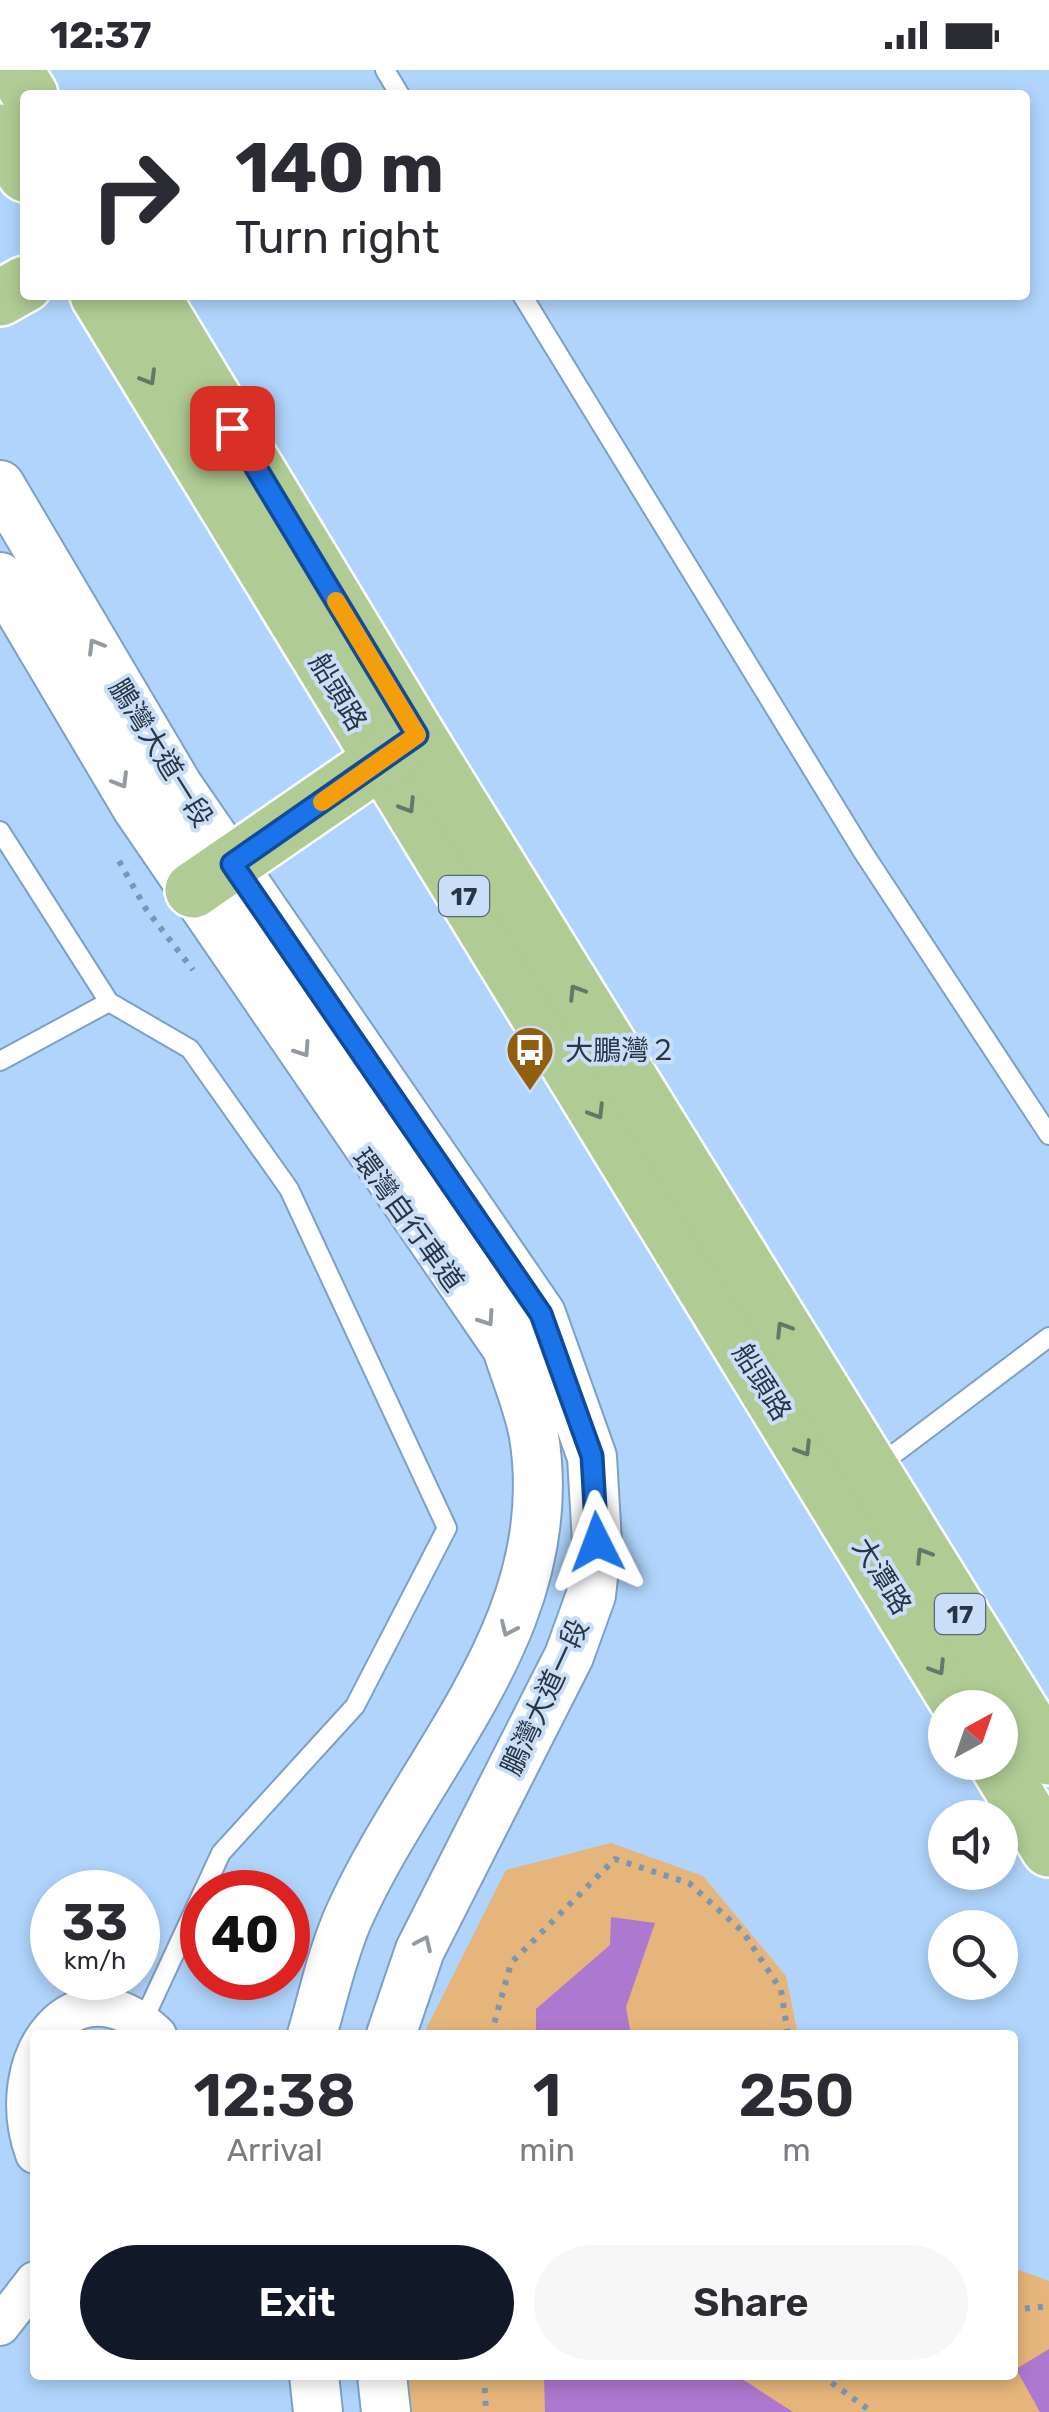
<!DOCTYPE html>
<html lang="en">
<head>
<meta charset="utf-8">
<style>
	body { margin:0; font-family:Rubik,"Noto Sans TC",sans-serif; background:#f7f7f7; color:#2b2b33; height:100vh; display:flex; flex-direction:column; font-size:38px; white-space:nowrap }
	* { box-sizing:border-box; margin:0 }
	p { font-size:32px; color:#7c7c81 }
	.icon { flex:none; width:55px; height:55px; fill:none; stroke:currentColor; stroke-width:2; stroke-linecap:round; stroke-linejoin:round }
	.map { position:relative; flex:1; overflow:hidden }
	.details { position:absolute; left:30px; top:1960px; width:988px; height:350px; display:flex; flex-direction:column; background:#fff; border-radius:10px; box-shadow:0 5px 15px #0003 }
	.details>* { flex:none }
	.banner { position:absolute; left:20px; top:20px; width:1010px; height:210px; border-radius:10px; box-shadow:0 5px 15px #0003; background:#fff; color:#2b2b33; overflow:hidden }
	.needle { width:65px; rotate:40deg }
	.controls { position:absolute; left:928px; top:1620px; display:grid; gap:20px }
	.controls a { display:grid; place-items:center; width:90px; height:90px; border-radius:50%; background:#fff; box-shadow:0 5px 15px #0003; font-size:50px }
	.speed { position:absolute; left:30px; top:1800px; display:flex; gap:20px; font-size:50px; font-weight:700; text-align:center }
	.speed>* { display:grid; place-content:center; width:130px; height:130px; border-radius:50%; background:#fff; box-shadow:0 5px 15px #0003; line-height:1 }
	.speed small { font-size:25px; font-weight:400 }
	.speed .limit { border:15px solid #d22; background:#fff; color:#111 }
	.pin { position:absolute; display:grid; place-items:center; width:85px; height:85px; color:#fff; margin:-42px; border-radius:20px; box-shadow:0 5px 15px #0006 }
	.me { position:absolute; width:110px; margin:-55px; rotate:357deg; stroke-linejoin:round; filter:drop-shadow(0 0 8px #0008) }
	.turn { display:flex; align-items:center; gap:35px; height:210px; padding:0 50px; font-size:45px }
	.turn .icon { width:130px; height:130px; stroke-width:2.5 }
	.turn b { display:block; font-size:70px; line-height:85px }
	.eta { display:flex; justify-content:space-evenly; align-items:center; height:170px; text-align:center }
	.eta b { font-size:60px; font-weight:600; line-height:70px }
	.primary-button { display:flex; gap:20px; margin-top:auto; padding:20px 50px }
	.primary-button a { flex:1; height:115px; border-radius:60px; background:#111827; color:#fff; font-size:40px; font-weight:600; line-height:115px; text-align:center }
	.primary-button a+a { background:#f7f7f7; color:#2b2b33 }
	.status { display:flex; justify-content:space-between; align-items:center; height:70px; padding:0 50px; background:#fff; direction:ltr }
	.status svg { height:28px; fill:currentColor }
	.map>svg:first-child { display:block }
	.green { fill:#e5b57b }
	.water { fill:#ad78d0 }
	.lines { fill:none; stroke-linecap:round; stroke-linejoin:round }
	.service-casing { stroke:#7ea0c5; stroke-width:22 }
	.minor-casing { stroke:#7ea0c5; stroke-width:42 }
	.tertiary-casing { stroke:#7ea0c5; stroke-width:52 }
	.primary-casing { stroke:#fff; stroke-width:60 }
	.path { stroke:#7b96b4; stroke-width:6; stroke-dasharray:5 8; stroke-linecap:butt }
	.service { stroke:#fff; stroke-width:18 }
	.minor { stroke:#fff; stroke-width:38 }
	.tertiary { stroke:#fff; stroke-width:48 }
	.primary { stroke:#b0cb94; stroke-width:55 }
	.oneway { stroke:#657868 }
	.oneway2 { stroke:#939aa2 }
	.route-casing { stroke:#114b97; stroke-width:25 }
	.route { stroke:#1a73e8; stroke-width:18 }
	.slow { stroke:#f59e0b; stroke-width:18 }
	.labels { text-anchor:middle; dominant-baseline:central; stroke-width:8; stroke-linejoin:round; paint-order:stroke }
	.shield { fill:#cadff7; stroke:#58687a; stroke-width:2.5 }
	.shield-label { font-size:25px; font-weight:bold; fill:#273544 }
	.street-label { font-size:28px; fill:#273544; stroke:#cadff7 }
	.poi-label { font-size:28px; fill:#273544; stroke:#cadff7; text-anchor:start }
</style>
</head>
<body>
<div class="status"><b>12:37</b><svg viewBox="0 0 49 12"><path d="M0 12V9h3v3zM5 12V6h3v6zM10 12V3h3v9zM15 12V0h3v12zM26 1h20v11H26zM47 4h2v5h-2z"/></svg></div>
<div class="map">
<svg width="1049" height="2342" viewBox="0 0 1049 2342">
	<rect width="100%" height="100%" fill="#b0d4fb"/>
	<!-- green -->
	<g class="green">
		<path d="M611 1773 703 1806 786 1906 798 1965H423L506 1800Z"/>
		<path d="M1013 2198 1049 2211V2342H412L408 2305H1012Z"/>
	</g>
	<!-- water -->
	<g class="water">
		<path d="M611 1847 655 1853 626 1937 631 1965H536V1939L610 1875Z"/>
		<path d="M1049 2279V2342H1040L1016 2299Z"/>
		<path d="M544 2305H736L793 2342H545Z"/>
	</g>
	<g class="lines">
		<!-- service casing -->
		<g class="service-casing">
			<g id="service">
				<path d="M385 0 400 25"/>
				<path d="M522 225 863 782 1049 1065"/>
				<path d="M0 761 109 932 190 979 289 1119 447 1458 355 1636 221 1783 203 1822"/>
				<path d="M0 991 109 932"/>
				<path d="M878 1396 1049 1267"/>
				<path d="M143 1951 202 1824"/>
			</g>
		</g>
		<!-- minor casing -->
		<g class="minor-casing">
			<g id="minor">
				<path d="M35 2084C0 1988 74 1886 157 1965"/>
				<path d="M0 2256 35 2211"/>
			</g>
		</g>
		<!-- tertiary casing -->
		<g class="tertiary-casing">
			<g id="tertiary">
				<path d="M0 415 178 716 541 1244 592 1387 597 1472 591 1525 569 1586 420 1880 391 1965"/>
				<path d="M0 507 137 738 507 1278C516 1307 529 1337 534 1366 564 1555 419 1689 348 1848 332 1885 323 1927 312 1965"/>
				<path d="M314 2305 318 2342"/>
				<path d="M382 2305 386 2342"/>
			</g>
		</g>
		<!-- primary casing -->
		<g class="primary-casing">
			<g id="primary">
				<path d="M15 0 30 25"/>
				<path d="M0 62 25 104"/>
				<path d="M98 225 962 1638"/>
				<path d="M151 225 417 665 1049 1687"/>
				<path d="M0 228 25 214"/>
				<path d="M193 820 409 671"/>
				<path d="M996 1692 1049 1779"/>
			</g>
		</g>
		<!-- path -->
		<g class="path">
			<path d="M119 791 146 839 193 900"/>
			<path d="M491 1965 511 1893 615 1789 689 1813 743 1862 781 1920 788 1965"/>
			<path d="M1012 2240 1049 2236"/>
			<path d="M484 2305 486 2342"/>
			<path d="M821 2305 872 2342"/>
		</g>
		<!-- service -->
		<use href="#service" class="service"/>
		<!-- minor -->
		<use href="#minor" class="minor"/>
		<!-- tertiary -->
		<use href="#tertiary" class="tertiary"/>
		<!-- primary -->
		<use href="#primary" class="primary"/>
	</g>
	<!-- one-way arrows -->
	<defs><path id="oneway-chevron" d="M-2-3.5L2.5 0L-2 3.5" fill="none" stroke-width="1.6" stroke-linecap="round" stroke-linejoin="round" transform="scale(2.5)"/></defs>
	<g class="oneway">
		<use href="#oneway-chevron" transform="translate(149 308) rotate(59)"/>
		<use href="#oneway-chevron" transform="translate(408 736) rotate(58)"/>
		<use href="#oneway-chevron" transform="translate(576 922) rotate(-122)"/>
		<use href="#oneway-chevron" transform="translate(597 1042) rotate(58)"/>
		<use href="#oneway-chevron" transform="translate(783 1259) rotate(-122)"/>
		<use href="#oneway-chevron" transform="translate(804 1379) rotate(58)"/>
		<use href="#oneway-chevron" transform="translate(923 1485) rotate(-122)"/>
		<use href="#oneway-chevron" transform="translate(938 1598) rotate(58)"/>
	</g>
	<g class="oneway2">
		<use href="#oneway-chevron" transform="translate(95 576) rotate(-121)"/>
		<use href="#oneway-chevron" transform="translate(121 711) rotate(59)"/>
		<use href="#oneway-chevron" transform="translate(303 980) rotate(56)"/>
		<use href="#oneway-chevron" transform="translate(487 1249) rotate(56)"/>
		<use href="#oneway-chevron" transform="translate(508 1559) rotate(114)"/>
		<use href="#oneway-chevron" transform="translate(424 1873) rotate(-65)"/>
	</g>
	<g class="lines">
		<!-- route casing -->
		<g class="route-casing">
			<path id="route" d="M232 358 417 665 232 794 541 1244 592 1386 597 1472"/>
		</g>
		<!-- route -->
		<use href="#route" class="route"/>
		<!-- slow -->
		<path class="slow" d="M322 732 417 665 336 531"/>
	</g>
	<!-- icons -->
	<defs>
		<g id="bus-pin" transform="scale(2.5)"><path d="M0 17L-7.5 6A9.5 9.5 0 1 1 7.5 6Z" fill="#925f10" stroke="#cadff7"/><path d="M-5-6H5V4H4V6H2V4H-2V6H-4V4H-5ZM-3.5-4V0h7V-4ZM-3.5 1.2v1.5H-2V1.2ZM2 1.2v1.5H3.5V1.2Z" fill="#fff"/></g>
	</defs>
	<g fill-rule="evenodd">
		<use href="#bus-pin" x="530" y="980"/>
	</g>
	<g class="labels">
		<!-- shield labels -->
		<g class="shield">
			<rect x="439" y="806" width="50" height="40" rx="8"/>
			<rect x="935" y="1524" width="50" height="40" rx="8"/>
		</g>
		<g class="shield-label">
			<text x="464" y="826">17</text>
			<text x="960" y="1544">17</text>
		</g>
		<!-- street labels -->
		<g class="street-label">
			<text transform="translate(338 622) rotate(59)">船頭路</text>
			<text transform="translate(161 683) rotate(58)">鵬灣大道一段</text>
			<text transform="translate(408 1150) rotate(54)">環灣自行車道</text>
			<text transform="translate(762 1312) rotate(58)">船頭路</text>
			<text transform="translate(882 1506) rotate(58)">大潭路</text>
			<text transform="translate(545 1627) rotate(-65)">鵬灣大道一段</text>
		</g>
		<!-- poi labels -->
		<g class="poi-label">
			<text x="565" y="980">大鵬灣２</text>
		</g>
	</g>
</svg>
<div class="controls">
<a><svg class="needle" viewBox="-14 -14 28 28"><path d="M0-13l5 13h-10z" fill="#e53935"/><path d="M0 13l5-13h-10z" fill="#7c7c81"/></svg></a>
<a><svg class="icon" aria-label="sound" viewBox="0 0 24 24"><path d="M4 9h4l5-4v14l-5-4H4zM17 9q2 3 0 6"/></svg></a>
<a><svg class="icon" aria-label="search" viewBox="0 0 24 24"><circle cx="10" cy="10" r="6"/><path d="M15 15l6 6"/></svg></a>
</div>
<div class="speed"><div>33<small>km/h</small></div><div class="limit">40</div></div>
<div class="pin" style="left:232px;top:358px;background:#d93025"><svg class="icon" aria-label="arrive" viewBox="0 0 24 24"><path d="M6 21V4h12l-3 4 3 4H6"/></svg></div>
<svg class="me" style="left:597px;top:1472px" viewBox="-20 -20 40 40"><path d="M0-17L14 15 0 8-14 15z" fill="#1a73e8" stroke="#fff" stroke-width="4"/></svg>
<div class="banner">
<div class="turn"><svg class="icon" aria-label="right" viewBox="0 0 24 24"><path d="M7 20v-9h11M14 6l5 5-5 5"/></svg><div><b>140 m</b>Turn right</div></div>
</div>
<section class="details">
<div class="eta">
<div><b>12:38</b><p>Arrival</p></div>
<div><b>1</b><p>min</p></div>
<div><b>250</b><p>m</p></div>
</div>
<div class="primary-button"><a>Exit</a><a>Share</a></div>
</section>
</div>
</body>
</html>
